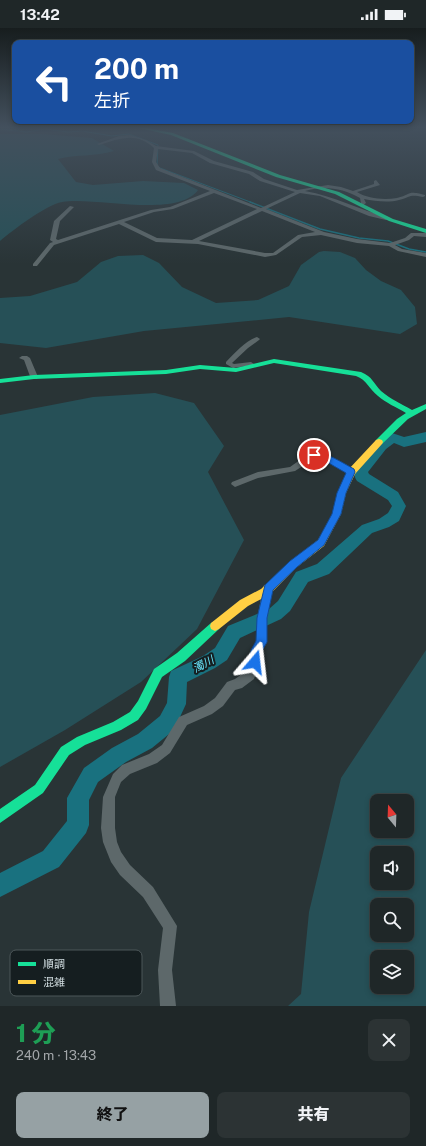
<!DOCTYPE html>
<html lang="ja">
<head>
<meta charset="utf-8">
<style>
	body { margin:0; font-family:"Public Sans","Noto Sans JP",sans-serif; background:#2c3334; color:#f1f3f6; height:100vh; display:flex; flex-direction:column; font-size:15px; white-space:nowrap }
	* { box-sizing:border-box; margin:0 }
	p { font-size:13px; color:#a1a5a8 }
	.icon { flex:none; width:22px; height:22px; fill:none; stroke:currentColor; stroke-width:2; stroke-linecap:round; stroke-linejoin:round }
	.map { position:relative; height:978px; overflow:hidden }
	.panel { display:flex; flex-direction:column; background:#1f2728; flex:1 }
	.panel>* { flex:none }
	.hud { position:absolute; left:12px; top:12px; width:402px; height:84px; border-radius:8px; box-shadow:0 2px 6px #0003,0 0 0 1px #3c4445; background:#1a4fa0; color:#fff; overflow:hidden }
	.needle { width:26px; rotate:341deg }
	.fabs { position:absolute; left:370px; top:766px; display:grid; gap:8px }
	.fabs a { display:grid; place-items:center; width:44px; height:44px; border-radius:8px; background:#1f2728; box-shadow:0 2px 6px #0003,0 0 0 1px #3c4445; font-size:20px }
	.pin { position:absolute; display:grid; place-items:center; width:34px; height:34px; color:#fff; margin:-17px; border:2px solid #fff; border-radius:50%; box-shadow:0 1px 4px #0007 }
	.me { position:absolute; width:44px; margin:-22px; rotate:17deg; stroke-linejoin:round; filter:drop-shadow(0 0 3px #0008) }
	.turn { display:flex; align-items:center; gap:14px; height:84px; padding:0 16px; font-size:18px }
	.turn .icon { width:52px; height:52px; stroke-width:2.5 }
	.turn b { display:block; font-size:28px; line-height:34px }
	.round { display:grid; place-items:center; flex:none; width:42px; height:42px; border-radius:8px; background:#2c3334 }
	.summary { display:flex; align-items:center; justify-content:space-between; height:68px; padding:0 16px }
	h1 { font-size:24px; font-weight:800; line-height:30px; color:#1e9e55 }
	.action { display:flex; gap:8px; margin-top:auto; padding:8px 16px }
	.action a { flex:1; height:46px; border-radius:8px; background:#96a1a4; color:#111; font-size:16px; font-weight:800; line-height:46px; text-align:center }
	.action a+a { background:#2c3334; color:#f1f3f6 }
	.status { display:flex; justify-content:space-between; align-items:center; height:28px; padding:0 20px; background:#1f2728; direction:ltr }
	.status svg { height:11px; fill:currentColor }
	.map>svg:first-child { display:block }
	.green { fill:#265057; fill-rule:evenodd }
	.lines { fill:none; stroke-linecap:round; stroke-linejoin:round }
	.stream-far1 { stroke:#19717f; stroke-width:1 }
	.stream { stroke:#19717f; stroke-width:1.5 }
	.river { fill:#19717f; fill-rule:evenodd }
	.street { fill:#5d686a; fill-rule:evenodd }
	.fast { fill:#16e098; fill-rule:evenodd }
	.slow { fill:#ffcf43; fill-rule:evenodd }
	.route { fill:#1a73e8; stroke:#114b97 }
	.labels { text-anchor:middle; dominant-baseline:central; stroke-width:4; stroke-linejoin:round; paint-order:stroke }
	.water-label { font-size:11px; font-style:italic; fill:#6be9ff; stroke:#151e20 }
	.key { fill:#151e20; stroke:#4d5759; stroke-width:1 }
	.key-label { font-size:11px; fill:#d0dcdf }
</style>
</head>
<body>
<div class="status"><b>13:42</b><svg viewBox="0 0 49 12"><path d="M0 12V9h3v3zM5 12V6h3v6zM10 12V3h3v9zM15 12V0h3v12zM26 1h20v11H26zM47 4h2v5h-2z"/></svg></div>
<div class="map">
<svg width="426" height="978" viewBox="0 0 426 978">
	<rect width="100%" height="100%" fill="#293436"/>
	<!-- green -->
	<g class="green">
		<path d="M0 106H42L92 110 114 123C95 129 76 126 58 131L76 154 93 157 143 153 184 155 198 162C177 191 94 168 62 174 46 177 13 202 0 213Z"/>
		<path d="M324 223 340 224 355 230 366 242 381 253 401 262 415 279 417 296 400 306 289 289 144 303 46 320 0 315V270L30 268 77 254 101 234 118 228 143 227 159 235 182 259 216 275 258 272 289 258 301 237 319 224Z"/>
		<path d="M155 365 194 375 224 418 208 444 244 512 197 601 141 654 65 702 0 739V387L93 369Z"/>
		<path d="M426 622V978H288L301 966 309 884 341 750ZM377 773H407V803H377ZM377 825H407V855H377ZM377 877H407V907H377ZM377 929H407V959H377Z"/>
	</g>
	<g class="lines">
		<!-- stream-far1 -->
		<path class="stream-far1" d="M0 101 27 104 45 101 68 104 82 103 112 108 129 106 158 117 157 137 160 140 253 175"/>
		<!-- stream -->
		<path class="stream" d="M250 174 320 201 359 210 388 213 409 221 426 224"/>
		<!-- river -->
		<path class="river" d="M426 404V414L404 419 394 415 386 421 368 444 369 446 398 464 406 478 399 493 389 499 372 505 329 546 308 554 290 583 281 591 240 610 227 632 215 640 187 654 186 676 174 702 152 720 126 734 98 754 89 772V797L86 805 59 839 0 869V845L43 823 67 793V770L84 740 112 720 138 706 160 688 167 675 169 649 171 643 203 628 215 620 228 598 269 581 278 573 296 544 317 536 362 497 379 491 388 485 392 478 388 472 357 453C354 448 353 444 356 439L376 415 387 407 392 405 404 409Z"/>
		<!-- street -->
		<g class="street">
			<path d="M130 107 146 112 156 118 194 123 214 133 253 144 264 151 297 162 328 157 341 159 353 163 374 156V153L376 152 380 157 357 164C368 171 384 172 397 170 412 166 407 162 425 167V168L423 169C409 166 411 169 399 172 388 175 375 173 364 171L366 175 362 178 360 177 361 175 360 170C343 160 323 157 305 163 334 168 359 182 388 189L389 190 386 192 369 188 320 168 300 165 266 181 324 204 357 211 390 215 405 210 411 205H426V209L414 208 409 212 395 217 402 221 426 225V229L398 223 389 218 357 215 321 207 302 209 276 227 265 229 198 216 156 214 119 196 54 217 37 238H33V236L50 215 53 214 50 212 54 193 70 178 74 179 60 193 56 211 58 212 151 182 170 179 210 163 156 142 152 134 154 120C136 103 119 111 99 117L97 116 119 108ZM158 121 192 125 210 135 249 146 260 153 295 164 261 180 160 140 156 134ZM214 165 257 181 192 212 157 210 124 194 154 184 173 181ZM262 183 315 204 298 207 273 225H265L199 213Z"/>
			<path d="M257 309 260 311 259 312 248 320 232 335 234 336 251 334 254 336 253 337 233 340 226 336V334C235 325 245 313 257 309Z"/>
			<path d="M27 328 30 330 38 349 37 351H31L24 332 19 330 22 328Z"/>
			<path d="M315 424 332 429 354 442 355 444 351 447 348 446 326 433 315 430 295 443 258 450 235 459 231 456 232 454 258 444 290 439 307 427Z"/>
			<path d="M268 556 272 557 273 560 267 591V614L262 623 260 634 254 651 242 660 235 662 223 678 212 686 187 697 170 725 157 735 130 746 121 754 115 769V800L117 814 121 824 130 837 153 859 177 898 172 942 176 978H160L158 942 163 900 143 869 120 847 111 834 103 814 101 800 103 769 113 746 122 737 149 726 162 717 179 689 204 678 215 670 227 654 235 651 246 643 250 634 252 621 257 613V591L263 560 264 557Z"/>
		</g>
		<!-- fast -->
		<g class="fast">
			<path d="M134 99H141L173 105 280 147 339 164 393 191 426 201V205L389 193 335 166 276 149 171 107Z"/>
			<path d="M274 331 361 344C373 349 373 355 381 363 390 371 402 376 412 382L426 376V381L408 391 382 416H376L375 414 376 412 397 391 406 385C396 379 386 375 378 368 369 361 367 352 356 348L274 335 236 344 200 341 166 346 34 351 0 355V351L34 347 166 342 200 337 236 340Z"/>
			<path d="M215 593 219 595 220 598 219 601 185 633 162 649 146 681 138 692 121 702 85 717 69 727 43 765 0 795V781L35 757 61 719 77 709 113 694 130 684 138 673 154 641 177 625 211 595Z"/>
		</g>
		<!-- slow -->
		<path class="slow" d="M379 411 382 412 383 414 382 416 355 446 346 465 341 486 324 518 297 539 269 567 248 578 219 601 215 603 211 601 210 598 211 595 240 572 261 561 291 533 318 512 333 486 338 465 348 442 376 412Z"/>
	</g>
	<!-- sky -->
	<linearGradient id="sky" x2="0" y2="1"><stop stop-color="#171d1e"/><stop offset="0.42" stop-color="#43505d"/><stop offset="1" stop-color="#43505d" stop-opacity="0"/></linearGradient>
	<rect width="426" height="236" fill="url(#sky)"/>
	<!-- route -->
	<path class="route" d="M314 424C328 425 341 434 354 441L355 444 346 465 341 486 324 517 297 539 273 562 267 590V614L262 623 259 638 255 639 251 638 249 634 251 622 256 613 257 590 265 557 290 533 318 512 332 486 337 465 346 445 327 434 311 429 309 427Z"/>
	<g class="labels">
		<!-- water labels -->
		<g class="water-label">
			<text transform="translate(203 636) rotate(-28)">濁川</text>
		</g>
	</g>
	<!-- legend -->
	<rect x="10" y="922" width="132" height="46" rx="6" class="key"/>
	<rect x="18" y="934" width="18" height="4" fill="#16e098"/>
	<rect x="18" y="952" width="18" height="4" fill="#ffcf43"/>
	<g class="key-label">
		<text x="43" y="940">順調</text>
		<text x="43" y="958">混雑</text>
	</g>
</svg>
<div class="fabs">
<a><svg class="needle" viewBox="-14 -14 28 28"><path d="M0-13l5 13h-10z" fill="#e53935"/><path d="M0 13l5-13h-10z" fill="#a1a5a8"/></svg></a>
<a><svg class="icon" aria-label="sound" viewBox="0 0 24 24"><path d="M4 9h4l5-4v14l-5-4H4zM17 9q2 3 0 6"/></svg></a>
<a><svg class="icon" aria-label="search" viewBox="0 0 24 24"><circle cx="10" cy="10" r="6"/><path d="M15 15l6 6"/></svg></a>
<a><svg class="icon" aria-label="layers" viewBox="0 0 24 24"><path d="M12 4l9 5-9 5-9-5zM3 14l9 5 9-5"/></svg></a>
</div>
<div class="pin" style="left:314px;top:427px;background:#d93025"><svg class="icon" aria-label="arrive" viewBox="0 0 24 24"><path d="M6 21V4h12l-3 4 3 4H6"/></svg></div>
<svg class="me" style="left:255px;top:634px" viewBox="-20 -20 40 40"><path d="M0-17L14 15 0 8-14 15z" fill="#1a73e8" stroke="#fff" stroke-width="4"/></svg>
<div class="hud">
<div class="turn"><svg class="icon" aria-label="left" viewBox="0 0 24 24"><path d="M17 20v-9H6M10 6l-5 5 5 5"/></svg><div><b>200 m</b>左折</div></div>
</div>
</div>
<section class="panel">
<div class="summary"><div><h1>1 分</h1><p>240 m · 13:43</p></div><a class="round"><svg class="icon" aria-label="close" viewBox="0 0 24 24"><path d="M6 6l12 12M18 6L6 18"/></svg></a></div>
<div class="action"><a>終了</a><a>共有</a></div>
</section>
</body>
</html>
